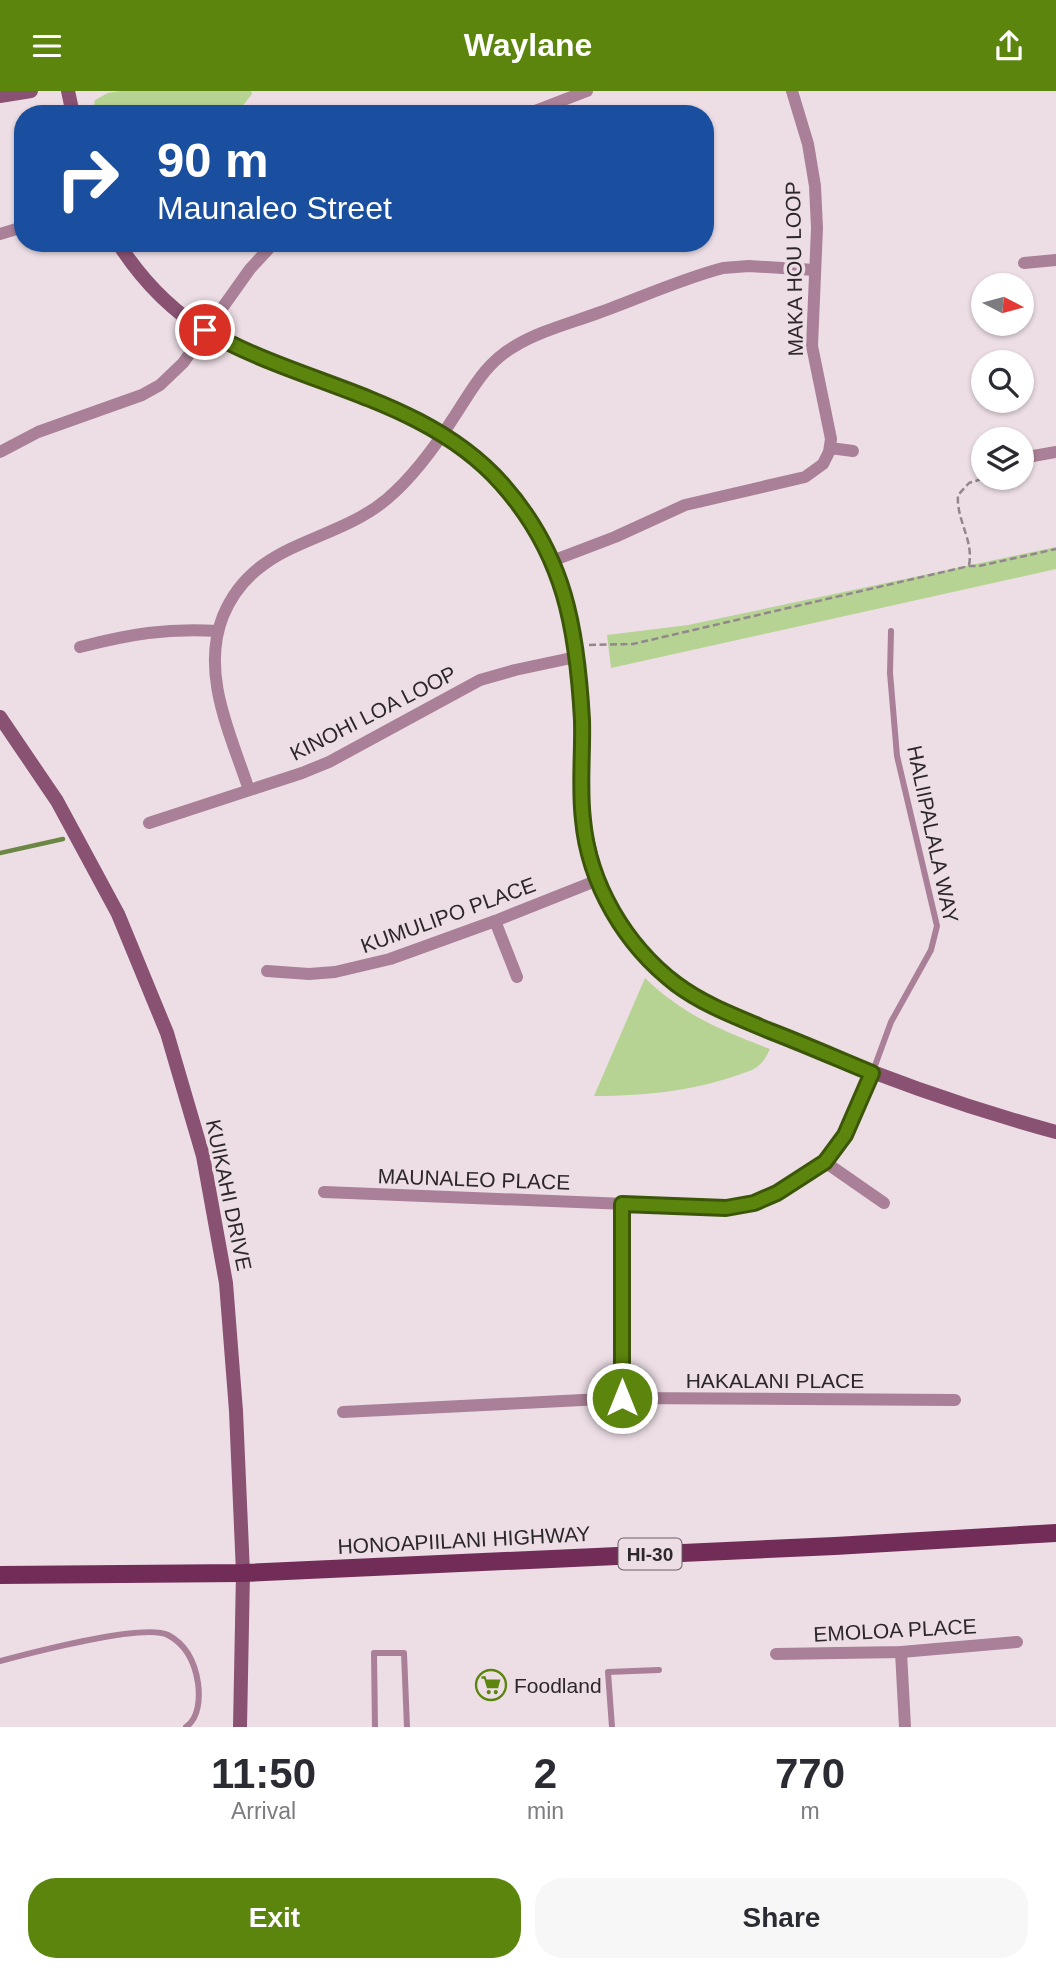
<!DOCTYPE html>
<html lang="en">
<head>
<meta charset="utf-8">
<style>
	body { margin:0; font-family:Arial,sans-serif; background:#f7f7f7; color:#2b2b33; height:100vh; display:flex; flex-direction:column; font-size:26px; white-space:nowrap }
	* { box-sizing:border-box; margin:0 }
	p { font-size:23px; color:#7c7c81 }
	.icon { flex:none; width:38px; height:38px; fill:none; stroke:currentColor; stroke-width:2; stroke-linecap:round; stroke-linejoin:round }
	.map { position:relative; height:1636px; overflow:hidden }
	.sheet { display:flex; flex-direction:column; background:#fff; flex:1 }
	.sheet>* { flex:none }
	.top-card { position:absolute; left:14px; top:14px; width:700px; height:147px; border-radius:28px; box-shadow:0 2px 5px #0004; background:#1a4fa0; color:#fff; overflow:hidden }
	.needle { width:46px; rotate:96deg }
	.tools { position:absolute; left:971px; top:182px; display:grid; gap:14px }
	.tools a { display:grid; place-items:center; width:63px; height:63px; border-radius:50%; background:#fff; box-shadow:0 2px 5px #0004; font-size:35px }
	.pin { position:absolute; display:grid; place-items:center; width:60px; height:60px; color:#fff; margin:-30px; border:4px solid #fff; border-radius:50%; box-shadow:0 2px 7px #0007 }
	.me { position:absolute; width:77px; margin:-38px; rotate:0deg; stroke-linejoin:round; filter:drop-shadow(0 0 5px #0008) }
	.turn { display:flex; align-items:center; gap:24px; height:147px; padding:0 28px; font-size:32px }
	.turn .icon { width:91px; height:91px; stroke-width:2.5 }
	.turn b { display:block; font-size:49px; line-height:60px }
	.eta { display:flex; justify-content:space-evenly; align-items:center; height:119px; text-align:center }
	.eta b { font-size:42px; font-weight:700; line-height:49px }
	.primary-button { display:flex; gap:14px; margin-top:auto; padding:14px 28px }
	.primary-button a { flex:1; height:80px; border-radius:28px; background:#5c850d; color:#fff; font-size:28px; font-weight:700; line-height:80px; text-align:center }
	.primary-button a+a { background:#f7f7f7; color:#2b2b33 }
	header { display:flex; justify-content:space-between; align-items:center; height:91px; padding:0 28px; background:#5c850d; color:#fff; font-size:32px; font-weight:700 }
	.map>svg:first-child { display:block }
	.green { fill:#b6d393 }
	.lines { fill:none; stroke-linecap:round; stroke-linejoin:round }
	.stream { stroke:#6c8645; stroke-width:4.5 }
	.path { stroke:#91878c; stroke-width:2.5; stroke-dasharray:7 3.5; stroke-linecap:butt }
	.lane { stroke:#a98097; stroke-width:6 }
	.street { stroke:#a98097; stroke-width:12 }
	.secondary { stroke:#895172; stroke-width:14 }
	.primary { stroke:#712d58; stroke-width:18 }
	.route-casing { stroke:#3c5608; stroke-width:18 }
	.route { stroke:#5c850d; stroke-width:12 }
	.labels { text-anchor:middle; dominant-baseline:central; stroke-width:7; stroke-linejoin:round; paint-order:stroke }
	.shield { fill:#eddee6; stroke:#665e62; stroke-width:2 }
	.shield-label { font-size:19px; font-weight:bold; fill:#2c272a }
	.street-label { font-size:21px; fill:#2c272a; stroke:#eddee6 }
	.poi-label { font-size:21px; fill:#2c272a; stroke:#eddee6; text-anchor:start }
</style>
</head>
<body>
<header><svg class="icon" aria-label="menu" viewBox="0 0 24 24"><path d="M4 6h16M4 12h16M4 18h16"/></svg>Waylane<svg class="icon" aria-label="share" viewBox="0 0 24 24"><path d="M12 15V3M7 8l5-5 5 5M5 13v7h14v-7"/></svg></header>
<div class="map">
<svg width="1056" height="1636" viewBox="0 0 1056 1636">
	<rect width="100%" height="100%" fill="#eddee6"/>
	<!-- green -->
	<g class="green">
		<path d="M120 0H251L252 3 236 23H92L95 9 108 2Z"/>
		<path d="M1056 456V478L611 577 607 544 688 534Z"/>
		<path d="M645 887C683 924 721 939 770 958 765 968 762 974 752 979 701 999 649 1005 594 1005Z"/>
	</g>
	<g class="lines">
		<!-- stream -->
		<path class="stream" d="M0 762 63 748"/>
		<!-- path -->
		<g class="path">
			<path d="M969 474C974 449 956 429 958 404L969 392 985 387"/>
			<path d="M589 554 633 553 969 475H979L1056 458"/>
		</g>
		<!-- lane -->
		<g class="lane">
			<path d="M873 980 891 931 931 859 937 835 897 665 890 582 891 540"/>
			<path d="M0 1570C30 1562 144 1532 168 1544 187 1554 195 1572 198 1592 200 1607 199 1627 186 1636"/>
			<path d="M375 1636 374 1562H404L407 1636"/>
			<path d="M612 1636 608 1581 659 1579"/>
		</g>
		<!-- street -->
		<g class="street">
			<path d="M527 23 587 0"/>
			<path d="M0 143 23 136"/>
			<path d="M1024 172 1056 169"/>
			<path d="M830 357 853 360"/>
			<path d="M0 361 38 341 142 304 160 294 183 272 250 178 274 152"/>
			<path d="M1022 367 1056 361"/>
			<path d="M552 470 615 446 685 414 805 386 823 373 829 361 831 348 812 255 817 137 815 95 808 53 792 0"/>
			<path d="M80 556C130 543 166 537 218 540"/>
			<path d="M249 699C231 644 200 583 223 525 254 449 332 454 387 408 414 385 435 356 454 326 472 299 485 272 515 255 540 240 571 232 598 222 640 207 681 188 723 177L749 175 815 179"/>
			<path d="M149 732 302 682 329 671 480 589 515 579 576 566"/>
			<path d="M495 830 517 886"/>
			<path d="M267 880 309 883 335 881 390 868 495 830 598 789"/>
			<path d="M825 1071 884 1112"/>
			<path d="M324 1101 726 1117 754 1112 777 1102 825 1071 845 1043 872 982"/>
			<path d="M622 1307V1113"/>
			<path d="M343 1321 622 1307 955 1309"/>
			<path d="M901 1561 905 1636"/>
			<path d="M776 1563 901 1561 1017 1551"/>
		</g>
		<!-- secondary -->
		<g class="secondary">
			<path d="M68 0 73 23"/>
			<path d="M0 5 31 0"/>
			<path d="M118 152C141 188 172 220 208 242 229 254 252 261 274 270 353 302 438 327 498 389 576 469 581 571 581 675 580 773 613 861 702 910 739 930 781 944 820 960 897 992 975 1019 1056 1041"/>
			<path d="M0 626 57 710 118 823 167 942 203 1065 226 1192 236 1320 243 1482 240 1636"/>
		</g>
		<!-- primary -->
		<path class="primary" d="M0 1484 243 1482 835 1455 1056 1442"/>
	</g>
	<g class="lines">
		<!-- route casing -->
		<g class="route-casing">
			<path id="route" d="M205 239C301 295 425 306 502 393 565 464 577 538 582 629 583 662 579 695 583 729 589 793 625 854 676 893 704 914 737 926 770 940 804 953 838 968 872 982L845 1044 825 1071 777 1102 754 1112 726 1117 622 1113V1307"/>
		</g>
		<!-- route -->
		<use href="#route" class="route"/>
	</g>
	<!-- icons -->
	<defs>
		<g id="supermarket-ring" transform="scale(1.575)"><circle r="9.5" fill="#eddee6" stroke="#5c850d" stroke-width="1.5"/><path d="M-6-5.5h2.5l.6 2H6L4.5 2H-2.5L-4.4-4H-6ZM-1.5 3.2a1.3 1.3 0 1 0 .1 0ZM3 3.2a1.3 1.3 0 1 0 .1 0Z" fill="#5c850d"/></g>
	</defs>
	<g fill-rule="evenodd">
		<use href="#supermarket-ring" x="491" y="1594"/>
	</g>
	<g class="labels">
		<!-- shield labels -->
		<rect class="shield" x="618.5" y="1447.5" width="63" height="31" rx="5"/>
		<g class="shield-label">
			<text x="650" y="1463">HI-30</text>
		</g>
		<!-- street labels -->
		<g class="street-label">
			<text transform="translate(794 178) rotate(-91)">MAKA HOU LOOP</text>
			<text transform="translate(373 622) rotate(-27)">KINOHI LOA LOOP</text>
			<text transform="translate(933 743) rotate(78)">HALIIPALALA WAY</text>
			<text transform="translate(448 824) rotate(-20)">KUMULIPO PLACE</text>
			<text transform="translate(474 1088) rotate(2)">MAUNALEO PLACE</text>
			<text transform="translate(229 1104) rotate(78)">KUIKAHI DRIVE</text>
			<text x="775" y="1289">HAKALANI PLACE</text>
			<text transform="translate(464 1449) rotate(-3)">HONOAPIILANI HIGHWAY</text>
			<text transform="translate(895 1539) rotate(-3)">EMOLOA PLACE</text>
		</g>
		<!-- poi labels -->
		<g class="poi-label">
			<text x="514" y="1594">Foodland</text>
		</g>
	</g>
</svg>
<div class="tools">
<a><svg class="needle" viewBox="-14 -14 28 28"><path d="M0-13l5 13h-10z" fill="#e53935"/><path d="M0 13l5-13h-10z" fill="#7c7c81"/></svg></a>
<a><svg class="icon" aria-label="search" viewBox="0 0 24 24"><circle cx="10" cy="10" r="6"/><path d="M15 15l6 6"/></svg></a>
<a><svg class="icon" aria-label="layers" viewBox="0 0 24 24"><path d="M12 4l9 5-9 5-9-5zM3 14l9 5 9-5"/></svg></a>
</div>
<div class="pin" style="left:205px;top:239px;background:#d93025"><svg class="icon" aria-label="arrive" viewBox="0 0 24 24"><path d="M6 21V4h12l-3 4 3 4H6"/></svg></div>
<svg class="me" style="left:622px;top:1307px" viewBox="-20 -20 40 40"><circle r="17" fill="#5c850d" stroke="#fff" stroke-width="3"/><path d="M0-11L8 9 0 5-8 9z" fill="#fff"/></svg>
<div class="top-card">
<div class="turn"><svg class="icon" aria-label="right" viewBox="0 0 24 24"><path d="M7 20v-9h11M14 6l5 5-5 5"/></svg><div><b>90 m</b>Maunaleo Street</div></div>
</div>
</div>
<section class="sheet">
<div class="eta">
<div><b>11:50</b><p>Arrival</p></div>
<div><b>2</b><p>min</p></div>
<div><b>770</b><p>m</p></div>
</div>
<div class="primary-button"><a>Exit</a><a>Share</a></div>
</section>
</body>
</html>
